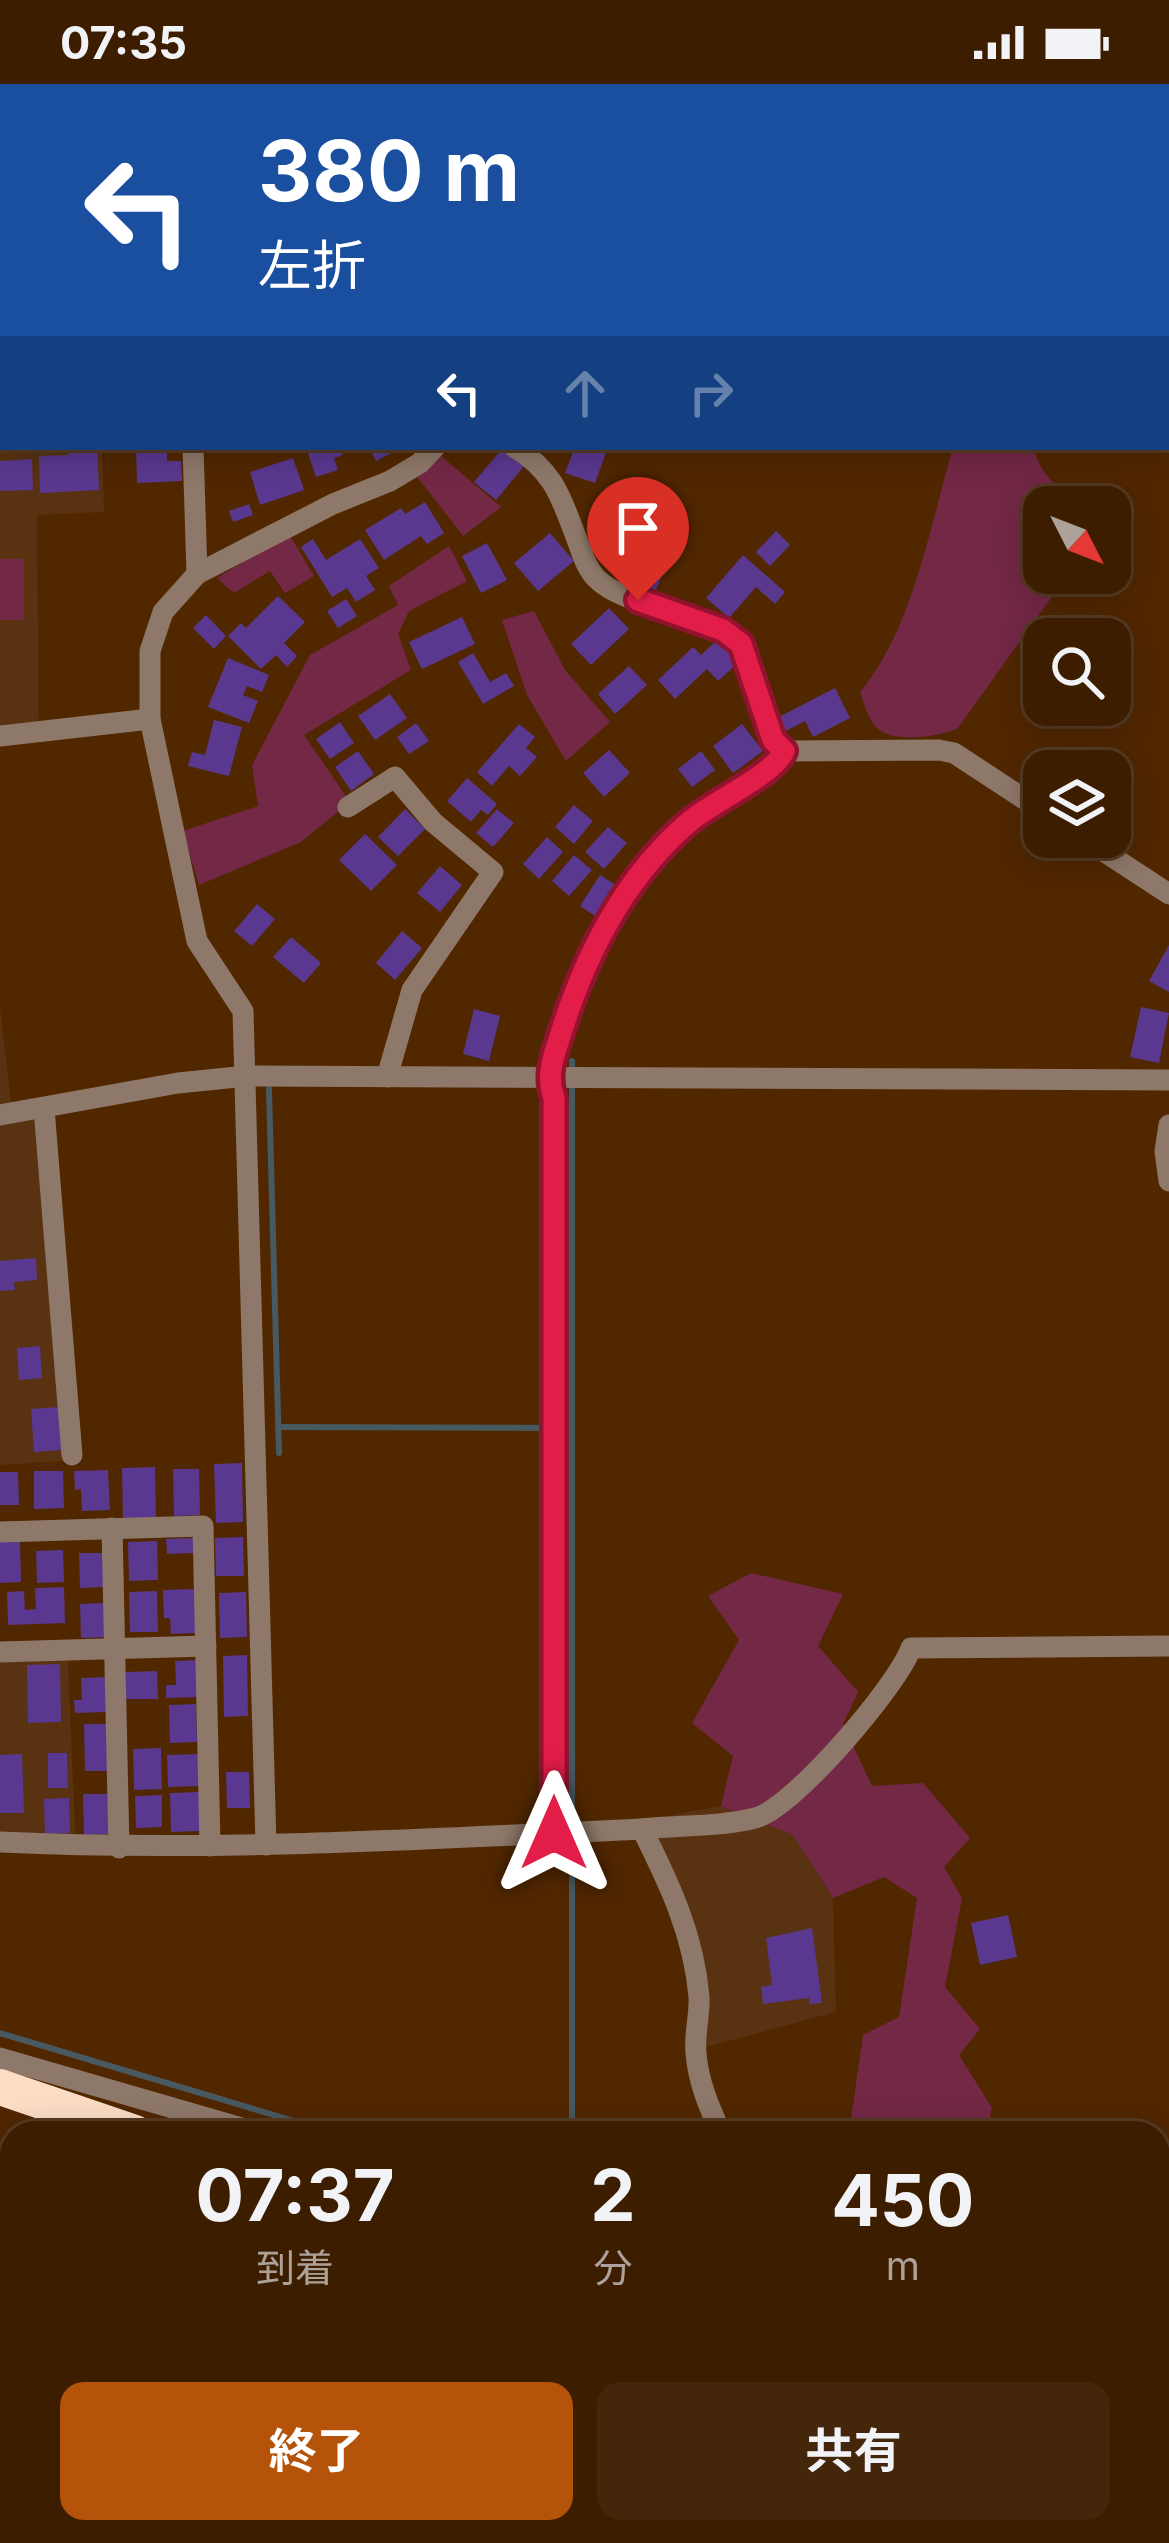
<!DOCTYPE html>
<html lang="ja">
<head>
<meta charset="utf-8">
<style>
	body { margin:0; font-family:Inter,"Noto Sans JP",sans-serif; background:#44260a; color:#f1f3f6; height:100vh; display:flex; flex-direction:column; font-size:45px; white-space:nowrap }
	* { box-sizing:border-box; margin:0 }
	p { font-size:39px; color:#ada299 }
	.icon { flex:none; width:66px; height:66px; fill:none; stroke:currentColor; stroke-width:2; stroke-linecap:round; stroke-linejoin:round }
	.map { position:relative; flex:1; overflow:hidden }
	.sheet { position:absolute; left:0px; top:2037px; width:1170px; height:423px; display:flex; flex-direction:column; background:#3d1d00; border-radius:36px 36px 0 0; box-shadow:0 6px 30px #0003,0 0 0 3px #563b22 }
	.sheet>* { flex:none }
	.guide { position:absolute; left:0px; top:0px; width:1170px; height:366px; box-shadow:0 6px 30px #0003,0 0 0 3px #563b22; background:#1a4fa0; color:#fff; overflow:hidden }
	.needle { width:78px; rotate:132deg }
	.fabs { position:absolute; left:1023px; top:402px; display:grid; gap:24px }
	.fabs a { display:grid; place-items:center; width:108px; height:108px; border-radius:24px; background:#3d1d00; box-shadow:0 6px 30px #0003,0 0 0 3px #563b22; font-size:60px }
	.pin { position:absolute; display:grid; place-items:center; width:102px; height:102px; color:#fff; margin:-123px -51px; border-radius:50% 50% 50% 0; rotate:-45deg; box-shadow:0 0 12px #0007 }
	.pin .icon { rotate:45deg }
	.me { position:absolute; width:132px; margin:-66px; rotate:0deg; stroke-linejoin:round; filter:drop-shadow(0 0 9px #0008) }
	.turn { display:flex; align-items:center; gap:42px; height:252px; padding:0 60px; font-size:54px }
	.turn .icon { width:156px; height:156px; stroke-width:2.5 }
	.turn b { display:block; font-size:84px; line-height:102px }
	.lanes { display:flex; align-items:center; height:114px; padding:0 60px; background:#0003; justify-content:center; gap:60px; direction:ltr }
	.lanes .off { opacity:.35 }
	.eta { display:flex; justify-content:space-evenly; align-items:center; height:204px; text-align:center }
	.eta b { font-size:72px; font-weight:700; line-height:84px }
	.button { display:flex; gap:24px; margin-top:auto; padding:24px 60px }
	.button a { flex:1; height:138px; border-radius:24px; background:#b45309; color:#fff; font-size:48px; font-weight:700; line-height:138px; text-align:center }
	.button a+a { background:#44260a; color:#f1f3f6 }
	.status { display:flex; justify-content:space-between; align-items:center; height:84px; padding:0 60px; background:#3d1d00; direction:ltr }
	.status svg { height:33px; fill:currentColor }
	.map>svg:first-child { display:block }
	.built { fill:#583211 }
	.green { fill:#732846 }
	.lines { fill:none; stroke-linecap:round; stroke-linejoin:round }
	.stream { stroke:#475961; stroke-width:6 }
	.building { fill:#5a388f }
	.street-tunnel { stroke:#69411d; stroke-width:21; stroke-dasharray:21 10; stroke-linecap:butt }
	.street { stroke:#8e7869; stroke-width:21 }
	.highway { stroke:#fcdcc5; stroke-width:36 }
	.route-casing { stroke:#92132f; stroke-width:30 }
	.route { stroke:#e11d48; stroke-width:21 }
</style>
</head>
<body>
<div class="status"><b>07:35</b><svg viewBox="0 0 49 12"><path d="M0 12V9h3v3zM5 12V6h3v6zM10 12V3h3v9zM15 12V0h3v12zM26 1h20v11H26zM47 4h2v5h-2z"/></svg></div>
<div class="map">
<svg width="1169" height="2459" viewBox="0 0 1169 2459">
	<rect width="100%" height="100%" fill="#512700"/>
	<!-- built -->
	<g class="built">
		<path d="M0 0 168 3H3L0 314Z"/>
		<path d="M0 333 3 363H102L104 428 37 431 39 655 0 657Z"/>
		<path d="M0 923 11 1018 49 1013 79 1376 0 1381Z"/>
		<path d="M68 1575 76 1769 0 1766V1578Z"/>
		<path d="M721 1722 793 1751 833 1814 836 1928 688 1968 692 1911 684 1856 633 1738Z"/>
	</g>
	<!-- green -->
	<g class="green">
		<path d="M953 363H1033C1044 399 1061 405 1091 423H1044V489H1069L958 644C939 653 895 659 878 645 868 636 864 620 860 608 912 547 931 439 953 363Z"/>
		<path d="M440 371 501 423 463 452 415 390Z"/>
		<path d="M289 450 314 492 285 509 270 487 234 509 217 494Z"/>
		<path d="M449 462 467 497 409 527 398 550 411 586 304 651 350 718 301 758 199 801 183 747 258 722 252 681 310 571 398 521 389 502Z"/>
		<rect x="0" y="475" width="24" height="61"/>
		<path d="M534 527 565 586 610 638 566 677 527 611 502 536Z"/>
		<path d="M751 1489 843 1510 818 1562 858 1608 843 1640 872 1702 923 1699 970 1754 944 1783 962 1814 945 1903 980 1945 959 1971 992 2024 986 2049H849L863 1951 899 1933 917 1814 884 1793 833 1814 793 1751 721 1722 733 1672 692 1639 739 1556 708 1512Z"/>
	</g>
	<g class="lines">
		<!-- stream -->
		<g class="stream">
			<path d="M269 1005 279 1369"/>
			<path d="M278 1343 572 1344"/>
			<path d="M572 1741V977"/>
			<path d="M0 1949 334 2049"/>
			<path d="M572 2049V1754"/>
		</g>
	</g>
	<!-- building -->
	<g class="building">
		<path d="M68 363H97L99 406 40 409 39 372 69 371Z"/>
		<path d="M136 363H167V377H181L182 397 137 399Z"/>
		<path d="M306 363H340L343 371 334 374 338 386 316 393Z"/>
		<path d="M369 363H403L376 377Z"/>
		<path d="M575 363H608L595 399 565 389Z"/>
		<path d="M503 364 524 382 496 416 474 398Z"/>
		<path d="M293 374 304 406 260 421 250 388Z"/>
		<path d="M32 375 33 406 0 407V377Z"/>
		<path d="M425 418 444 449 427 460 421 452 384 476 365 446 401 424 405 430Z"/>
		<path d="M249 420 253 431 233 438 229 427Z"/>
		<path d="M655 441 679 451 656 506 633 496Z"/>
		<path d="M776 447 790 461 770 482 756 468Z"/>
		<path d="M550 449 574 477 538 507 514 479Z"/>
		<path d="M313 455 326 476 360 455 379 484 366 492 375 506 356 518 347 504 332 513 301 463Z"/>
		<path d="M487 459 507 496 481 509 462 472Z"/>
		<path d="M743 471 785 508 775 520 756 503 729 534 706 514Z"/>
		<path d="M278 512 305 538 284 559 297 572 287 583 276 571 261 585 228 552 241 539 246 544Z"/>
		<path d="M346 515 357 532 338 544 327 527Z"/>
		<path d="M609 524 629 545 591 581 571 560Z"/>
		<path d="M206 531 226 552 214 565 193 544Z"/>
		<path d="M462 533 475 560 422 585 409 558Z"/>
		<path d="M717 556 738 579 718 597 707 585 675 615 658 596 693 563 701 571Z"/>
		<path d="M473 569 490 598 506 589 514 602 483 620 458 578Z"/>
		<path d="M228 574 269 591 262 608 247 602 243 611 258 617 249 639 208 623Z"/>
		<path d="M629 582 647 601 615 630 598 610Z"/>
		<path d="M835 604 850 634 813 653 805 637 786 647 779 633Z"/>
		<path d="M390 610 407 634 375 656 358 632Z"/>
		<path d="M214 636 242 643 229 692 188 682 192 668 205 671Z"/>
		<path d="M340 638 354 659 330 675 316 655Z"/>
		<path d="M416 639 429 657 409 670 397 653Z"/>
		<path d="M519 640 535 653 526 664 537 673 520 692 509 682 492 702 477 688Z"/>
		<path d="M742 640 763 667 733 689 713 662Z"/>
		<path d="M609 666 630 689 604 713 583 689Z"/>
		<path d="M358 667 374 690 351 707 335 683Z"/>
		<path d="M701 667 715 686 692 703 678 685Z"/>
		<path d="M467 694 497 720 488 731 481 726 471 738 447 717Z"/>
		<path d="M574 721 593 737 574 760 555 743Z"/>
		<path d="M405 725 425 745 398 772 378 753Z"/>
		<path d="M497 725 514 739 493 763 476 749Z"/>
		<path d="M608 743 627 759 604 785 585 768Z"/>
		<path d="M365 750 397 781 371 807 339 776Z"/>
		<path d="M547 753 563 768 539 795 523 780Z"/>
		<path d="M574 771 592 786 569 812 552 797Z"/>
		<path d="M440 782 462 801 440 828 417 809Z"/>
		<path d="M600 791 617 802 598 834 580 822Z"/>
		<path d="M257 820 275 835 252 862 234 847Z"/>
		<path d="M402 847 422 864 395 896 376 879Z"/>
		<path d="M291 853 321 879 304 899 273 873Z"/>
		<path d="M1169 861V908L1149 897Z"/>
		<path d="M1141 923 1169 929 1159 979 1130 973Z"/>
		<path d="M474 925 500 932 489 977 463 970Z"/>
		<path d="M36 1174 37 1196 14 1198 15 1206 0 1207V1177Z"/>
		<path d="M40 1262 42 1294 19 1296 17 1264Z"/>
		<path d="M59 1323 62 1366 34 1368 31 1325Z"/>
		<path d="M242 1379 243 1438 216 1439 214 1380Z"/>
		<path d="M155 1383 156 1434H123L122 1384Z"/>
		<path d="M173 1385H199L200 1431 174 1432Z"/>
		<path d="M108 1386 110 1426 82 1427 81 1405 75 1406 74 1387Z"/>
		<path d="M34 1387H63L64 1424 34 1425Z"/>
		<path d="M0 1388H18L19 1421H0Z"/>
		<path d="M243 1453 244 1492H216L215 1454Z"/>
		<path d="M193 1454 194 1469 167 1470 166 1455Z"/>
		<path d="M157 1457 158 1496 129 1497 128 1458Z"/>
		<path d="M0 1458H20L21 1498 0 1499Z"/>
		<path d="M63 1466 64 1498 37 1499 36 1467Z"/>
		<path d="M79 1469H103L104 1503 80 1504Z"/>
		<path d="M64 1503 65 1539 8 1541 7 1508 24 1507 25 1526 36 1525 35 1504Z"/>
		<path d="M195 1505 196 1549 171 1550 170 1534H164L163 1506Z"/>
		<path d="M157 1507 158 1548H130L129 1508Z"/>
		<path d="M246 1508 247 1553 220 1554 219 1509Z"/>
		<path d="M104 1519 105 1553 81 1554 80 1520Z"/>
		<path d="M247 1571 248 1632 224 1633 223 1572Z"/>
		<path d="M197 1576 198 1613 166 1614V1601H176L175 1577Z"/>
		<path d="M60 1580 61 1638 28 1639 27 1581Z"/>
		<path d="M157 1587 158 1615H126V1588Z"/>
		<path d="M106 1593 107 1628 75 1629 74 1616H82L81 1594Z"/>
		<path d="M196 1620 197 1658 170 1659 169 1621Z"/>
		<path d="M84 1640H107L108 1687H85Z"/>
		<path d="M161 1664 162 1705 134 1706 133 1665Z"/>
		<path d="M48 1669H67L68 1704H48Z"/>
		<path d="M22 1670 24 1729H0V1671Z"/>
		<path d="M199 1670V1702L168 1703 167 1671Z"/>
		<path d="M226 1688H249L250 1724H227Z"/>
		<path d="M200 1708 201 1747 171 1748 170 1709Z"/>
		<path d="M83 1710H108L109 1750 84 1751Z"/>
		<path d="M162 1711V1743L136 1744 135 1712Z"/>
		<path d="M69 1714 70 1749 45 1750 44 1715Z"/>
		<path d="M1008 1831 1017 1873 980 1881 971 1839Z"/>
		<path d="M812 1844 822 1919 810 1920 809 1914 763 1920 761 1903 772 1901 766 1854Z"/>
	</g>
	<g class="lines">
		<!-- street-tunnel -->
		<path class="street-tunnel" d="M974 2459 1014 2448"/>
		<!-- street -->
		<g class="street">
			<path d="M182 0V3"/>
			<path d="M508 0V3"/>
			<path d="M872 0 873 3"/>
			<path d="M1038 0 1040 3"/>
			<path d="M803 3 806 0"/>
			<path d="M1167 167 1169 170"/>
			<path d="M0 324H3"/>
			<path d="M193 363 197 490"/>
			<path d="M514 363C556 388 562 417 579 461 583 472 587 485 596 494 628 527 713 525 740 559 752 574 766 634 773 656L785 667 939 666 954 669 1044 728"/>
			<path d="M0 652 150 635"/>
			<path d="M348 723 395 693 433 738 493 788 412 906 387 993"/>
			<path d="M1082 753 1169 810"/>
			<path d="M44 1024 72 1371"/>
			<path d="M0 1031 178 999 247 992 1169 996"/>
			<path d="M1169 1041 1165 1067 1169 1097"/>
			<path d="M112 1444 119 1764"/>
			<path d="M0 1448 203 1442 210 1762"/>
			<path d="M0 1568 206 1562"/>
			<path d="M642 1745C679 1741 720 1743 755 1734 793 1725 898 1601 911 1564L1169 1562"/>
			<path d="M554 1749V1014C545 988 555 969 563 943 588 865 626 792 689 738 712 718 775 690 785 667"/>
			<path d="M0 1758C214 1768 428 1755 642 1745 669 1799 694 1851 699 1913 700 1931 694 1950 696 1969 698 1997 709 2023 721 2049"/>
			<path d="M266 1761 243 927 197 857 150 635V567L163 528 197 490 333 420 390 397 420 379 435 363"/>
			<path d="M0 1974 259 2049"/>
			<path d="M1158 2125H1169"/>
			<path d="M1107 2448 1111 2459"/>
			<path d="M0 2455 10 2459"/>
		</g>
		<!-- highway -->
		<g class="highway">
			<path d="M0 2003 135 2049"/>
			<path d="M0 2077 12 2080"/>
			<path d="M0 2172H12"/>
			<path d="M0 2302 12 2307"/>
			<path d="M0 2340 12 2345"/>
			<path d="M244 2448 268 2459"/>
			<path d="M323 2448 344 2459"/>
			<path d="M376 2448 402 2459"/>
			<path d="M958 2448 961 2459"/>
			<path d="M1031 2448 1035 2459"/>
			<path d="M878 2459 881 2448"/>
		</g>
	</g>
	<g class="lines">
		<!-- route casing -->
		<g class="route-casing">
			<path id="route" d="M554 1749V1014C545 989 555 969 563 943 588 865 626 792 689 738 712 718 775 690 784 667L773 656 741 560 723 546 638 516"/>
		</g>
		<!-- route -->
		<use href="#route" class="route"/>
	</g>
</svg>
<div class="fabs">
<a><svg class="needle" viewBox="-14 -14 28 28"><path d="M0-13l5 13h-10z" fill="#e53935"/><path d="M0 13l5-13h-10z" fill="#ada299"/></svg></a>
<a><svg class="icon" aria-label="search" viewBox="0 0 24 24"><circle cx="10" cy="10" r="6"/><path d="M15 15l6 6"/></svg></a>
<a><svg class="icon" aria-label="layers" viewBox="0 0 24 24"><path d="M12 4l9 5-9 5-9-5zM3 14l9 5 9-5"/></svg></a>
</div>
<div class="pin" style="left:638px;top:516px;background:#d93025"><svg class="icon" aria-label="arrive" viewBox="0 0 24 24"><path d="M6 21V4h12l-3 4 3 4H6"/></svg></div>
<svg class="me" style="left:554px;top:1749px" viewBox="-20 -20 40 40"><path d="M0-17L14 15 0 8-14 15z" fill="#e11d48" stroke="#fff" stroke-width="4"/></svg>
<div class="guide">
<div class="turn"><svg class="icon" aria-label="left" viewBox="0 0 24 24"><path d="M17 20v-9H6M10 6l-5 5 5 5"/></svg><div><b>380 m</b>左折</div></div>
<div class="lanes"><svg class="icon" aria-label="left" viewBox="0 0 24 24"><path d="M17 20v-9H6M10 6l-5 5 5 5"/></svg><svg class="icon off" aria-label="ahead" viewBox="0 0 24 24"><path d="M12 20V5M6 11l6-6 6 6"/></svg><svg class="icon off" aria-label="right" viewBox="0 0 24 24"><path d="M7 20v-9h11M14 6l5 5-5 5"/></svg></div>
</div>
<section class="sheet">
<div class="eta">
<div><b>07:37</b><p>到着</p></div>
<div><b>2</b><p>分</p></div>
<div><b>450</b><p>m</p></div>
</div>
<div class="button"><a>終了</a><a>共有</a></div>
</section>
</div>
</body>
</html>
